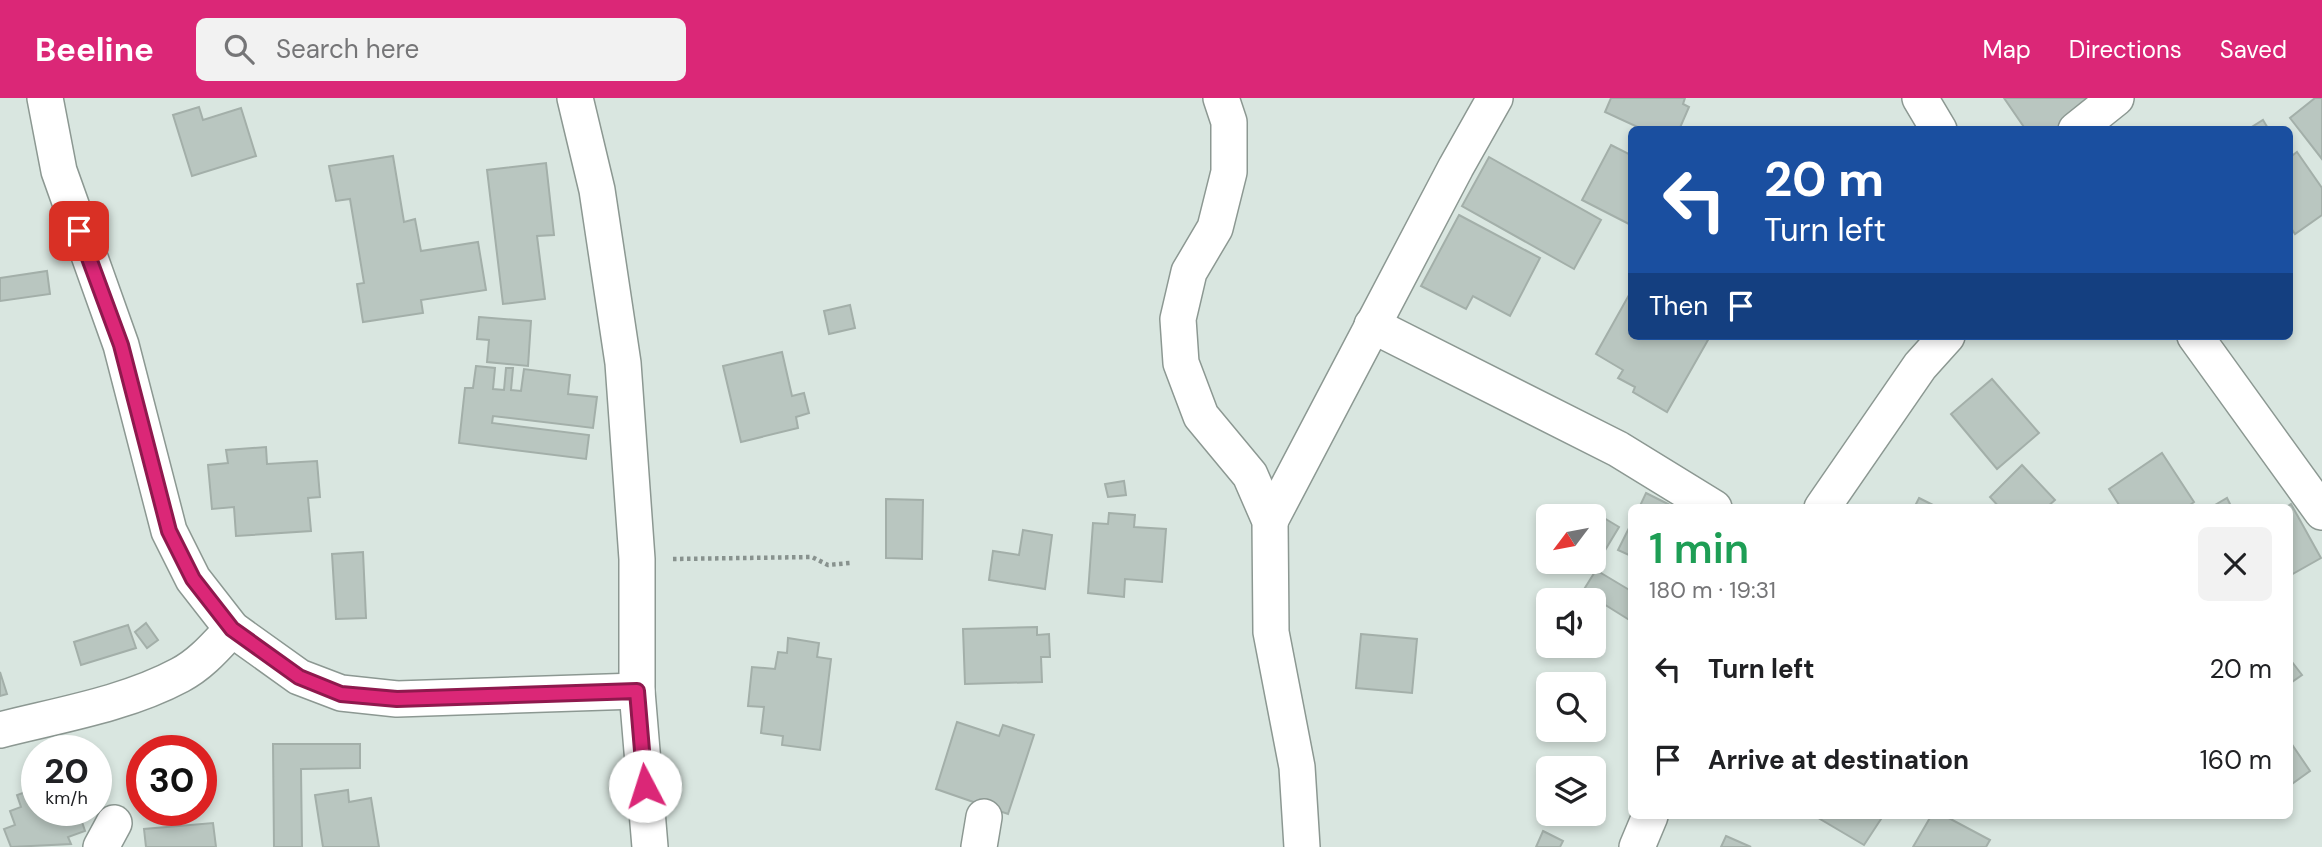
<!DOCTYPE html>
<html lang="en">
<head>
<meta charset="utf-8">
<style>
	body { margin:0; font-family:"DM Sans",sans-serif; background:#f2f2f2; color:#202124; height:100vh; display:flex; flex-direction:column; font-size:26px; white-space:nowrap }
	* { box-sizing:border-box; margin:0 }
	p { font-size:23px; color:#757577 }
	.icon { flex:none; width:38px; height:38px; fill:none; stroke:currentColor; stroke-width:2; stroke-linecap:round; stroke-linejoin:round }
	.map { position:relative; flex:1; overflow:hidden }
	.details { position:absolute; left:1628px; top:406px; width:665px; height:315px; display:flex; flex-direction:column; background:#fff; border-radius:10px; box-shadow:0 4px 10px #0003 }
	.details>* { flex:none }
	.hud { position:absolute; left:1628px; top:28px; width:665px; height:214px; border-radius:10px; box-shadow:0 4px 10px #0003; background:#1a4fa0; color:#fff; overflow:hidden }
	.needle { width:46px; rotate:238deg }
	.fabs { position:absolute; left:1536px; top:406px; display:grid; gap:14px }
	.fabs a { display:grid; place-items:center; width:70px; height:70px; border-radius:10px; background:#fff; box-shadow:0 4px 10px #0003; font-size:35px }
	.speed { position:absolute; left:21px; top:637px; display:flex; gap:14px; font-size:35px; font-weight:700; text-align:center }
	.speed>* { display:grid; place-content:center; width:91px; height:91px; border-radius:50%; background:#fff; box-shadow:0 4px 10px #0003; line-height:1 }
	.speed small { font-size:18px; font-weight:400 }
	.speed .limit { border:10px solid #d22; background:#fff; color:#111 }
	.pin { position:absolute; display:grid; place-items:center; width:60px; height:60px; color:#fff; margin:-30px; border-radius:14px; box-shadow:0 4px 10px #0006 }
	.me { position:absolute; width:77px; margin:-38px; rotate:355deg; stroke-linejoin:round; filter:drop-shadow(0 0 5px #0008) }
	.turn { display:flex; align-items:center; gap:24px; height:147px; padding:0 21px; font-size:32px }
	.turn .icon { width:91px; height:91px; stroke-width:2.5 }
	.turn b { display:block; font-size:49px; line-height:60px }
	.then { display:flex; align-items:center; height:66px; padding:0 21px; background:#0003; gap:14px; font-size:26px }
	.round { display:grid; place-items:center; flex:none; width:74px; height:74px; border-radius:10px; background:#f2f2f2 }
	.head { display:flex; align-items:center; justify-content:space-between; height:119px; padding:0 21px }
	h1 { font-size:42px; font-weight:600; line-height:52px; color:#1e9e55 }
	ul { padding:0; list-style:none }
	li { display:flex; align-items:center; gap:21px; height:91px; padding:0 21px }
	li div { flex:1 }
	li b { display:block; font-size:26px }
	li em { font-style:normal }
	header { display:flex; align-items:center; gap:42px; box-sizing:border-box; height:98px; padding:0 35px; background:#db2777; color:#fff }
	header strong { font-size:33px }
	nav { display:flex; gap:38px; margin-inline-start:auto; font-size:24px }
	.search { width:490px; height:63px; background:#f2f2f2; display:flex; align-items:center; gap:18px; box-sizing:border-box; padding:0 24px; border-radius:10px; color:#757577; font-size:26px }
	.map>svg:first-child { display:block }
	.building { fill:#b9c6c0; stroke:#a3afa9; stroke-width:2 }
	.lines { fill:none; stroke-linecap:round; stroke-linejoin:round }
	.minor-casing { stroke:#8c9892; stroke-width:38 }
	.path { stroke:#88928e; stroke-width:4.5; stroke-dasharray:3.5 3.5; stroke-linecap:butt }
	.minor { stroke:#fff; stroke-width:35 }
	.route-casing { stroke:#8e194d; stroke-width:18 }
	.route { stroke:#db2777; stroke-width:12 }
</style>
</head>
<body>
<header>
<strong>Beeline</strong>
<div class="search"><svg class="icon" aria-label="search" viewBox="0 0 24 24"><circle cx="10" cy="10" r="6"/><path d="M15 15l6 6"/></svg>Search here</div>
<nav><a>Map</a><a>Directions</a><a>Saved</a></nav>
</header>
<div class="map">
<svg width="2322" height="749" viewBox="0 0 2322 749">
	<rect width="100%" height="100%" fill="#d9e6e0"/>
	<!-- building -->
	<g class="building">
		<path d="M1611 0H1685L1683 6 1689 9 1679 32H1644L1605 14Z"/>
		<path d="M2004 0H2099L2064 32H2026Z"/>
		<path d="M2315 0H2322V61L2290 20Z"/>
		<path d="M199 9 203 22 241 10 256 58 192 78 173 17Z"/>
		<path d="M2263 22 2269 32H2247Z"/>
		<path d="M1611 47 1631 57V127L1582 102Z"/>
		<path d="M2297 54 2322 90V117L2295 136 2289 127V60Z"/>
		<path d="M393 58 404 124 415 121 421 153 478 144 486 192 421 202 423 215 363 224 357 186 364 185 350 101 336 103 329 68Z"/>
		<path d="M1489 59 1601 122 1574 171 1462 108Z"/>
		<path d="M546 65 554 137 537 138 545 201 503 206 487 72Z"/>
		<path d="M1459 117 1540 160 1510 218 1473 198 1466 211 1421 188Z"/>
		<path d="M47 173 50 196 0 203V180Z"/>
		<path d="M1629 197 1631 238H1700L1708 242 1667 314 1633 294 1635 289 1618 280 1623 272 1596 256Z"/>
		<path d="M850 207 855 230 829 236 824 213Z"/>
		<path d="M479 219 531 223 528 268 487 264 489 242 477 241Z"/>
		<path d="M782 254 792 298 804 295 809 315 796 319 798 330 741 344 723 268Z"/>
		<path d="M476 268 495 270 493 291 504 292 506 270H513L511 292 521 293 524 271 570 277 568 296 597 299 593 330 493 318 492 325 589 337 586 361 459 345 465 290H473Z"/>
		<path d="M1992 281 2039 335 1997 371 1951 316Z"/>
		<path d="M266 349 267 366 317 363 320 399 308 400 311 433 236 438 234 409 212 411 208 367 228 365 226 352Z"/>
		<path d="M2162 355 2194 404 2186 410H2121L2109 391Z"/>
		<path d="M2022 367 2055 402 2046 410H2000L1990 399Z"/>
		<path d="M1124 383 1126 397 1108 399 1105 386Z"/>
		<path d="M1646 395 1676 410H1639Z"/>
		<path d="M1919 400 1939 410H1914Z"/>
		<path d="M2227 400 2232 410H2210Z"/>
		<path d="M886 401 923 402 922 461 886 460Z"/>
		<path d="M2291 406 2321 460 2289 478V410H2285Z"/>
		<path d="M1109 415 1135 417 1134 429 1166 431 1162 484 1125 481 1124 499 1088 495 1093 425 1108 426Z"/>
		<path d="M1599 417 1619 429 1598 464 1594 462V425Z"/>
		<path d="M1631 426V458L1618 452Z"/>
		<path d="M1023 432 1052 437 1045 491 989 482 993 453 1019 457Z"/>
		<path d="M363 454 366 520 336 521 332 456Z"/>
		<path d="M1596 472 1631 493V523L1583 493Z"/>
		<path d="M146 525 158 542 147 550 135 534Z"/>
		<path d="M128 527 136 550 81 567 74 544Z"/>
		<path d="M1037 529V537L1049 536 1050 559H1041L1042 584 965 586 963 531Z"/>
		<path d="M1361 536 1417 541 1412 595 1356 590Z"/>
		<path d="M788 540 819 545 817 559 831 561 820 652 782 647 783 638 761 635 764 609 748 608 752 569 775 571 778 554 787 555Z"/>
		<path d="M2289 560 2302 577 2289 586Z"/>
		<path d="M0 574 7 596 0 598Z"/>
		<path d="M957 624 999 638 1003 627 1034 637 1008 716 936 691Z"/>
		<path d="M2291 645 2310 673 2289 688V646Z"/>
		<path d="M273 646H360V670L301 671 302 749H274Z"/>
		<path d="M37 690V712H78L85 733 68 739 71 746 11 749 4 731 15 727 10 713 21 709 17 697Z"/>
		<path d="M348 692 349 704 371 700 379 749H323L315 697Z"/>
		<path d="M1815 718H1883L1864 747Z"/>
		<path d="M1931 718H1945L1990 742 1986 749H1913Z"/>
		<path d="M213 725 216 749H146L144 731Z"/>
		<path d="M1543 733 1563 743 1560 749H1536Z"/>
		<path d="M1726 738 1751 749H1721Z"/>
	</g>
	<g class="lines">
		<!-- minor casing -->
		<g class="minor-casing">
			<g id="minor">
				<path d="M45 0 59 73 121 247 169 433 193 481 232 531 299 579 341 595 397 601 637 593"/>
				<path d="M575 0 597 92 623 265 637 461V593L650 749"/>
				<path d="M1221 0 1229 24V74L1215 130 1189 174 1178 221 1181 265 1201 318 1250 377 1270 423 1271 534 1297 669 1302 749"/>
				<path d="M1920 0 1939 32"/>
				<path d="M2076 32 2116 0"/>
				<path d="M1372 227 1618 351 1714 410"/>
				<path d="M2195 238 2322 414"/>
				<path d="M1822 410 1920 268 1947 238"/>
				<path d="M1270 423 1456 69 1495 0"/>
				<path d="M0 632C59 617 126 606 180 577 201 566 216 548 232 531"/>
				<path d="M101 749 114 725"/>
				<path d="M979 749 984 719"/>
				<path d="M1637 749 1650 718"/>
			</g>
		</g>
		<!-- path -->
		<path class="path" d="M673 461 812 459 828 467 850 465"/>
		<!-- minor -->
		<use href="#minor" class="minor"/>
	</g>
	<g class="lines">
		<!-- route casing -->
		<g class="route-casing">
			<path id="route" d="M79 133 121 247 169 433 193 481 232 531 299 579 341 596 397 601 637 593 645 688"/>
		</g>
		<!-- route -->
		<use href="#route" class="route"/>
	</g>
</svg>
<div class="fabs">
<a><svg class="needle" viewBox="-14 -14 28 28"><path d="M0-13l5 13h-10z" fill="#e53935"/><path d="M0 13l5-13h-10z" fill="#757577"/></svg></a>
<a><svg class="icon" aria-label="sound" viewBox="0 0 24 24"><path d="M4 9h4l5-4v14l-5-4H4zM17 9q2 3 0 6"/></svg></a>
<a><svg class="icon" aria-label="search" viewBox="0 0 24 24"><circle cx="10" cy="10" r="6"/><path d="M15 15l6 6"/></svg></a>
<a><svg class="icon" aria-label="layers" viewBox="0 0 24 24"><path d="M12 4l9 5-9 5-9-5zM3 14l9 5 9-5"/></svg></a>
</div>
<div class="speed"><div>20<small>km/h</small></div><div class="limit">30</div></div>
<div class="pin" style="left:79px;top:133px;background:#d93025"><svg class="icon" aria-label="arrive" viewBox="0 0 24 24"><path d="M6 21V4h12l-3 4 3 4H6"/></svg></div>
<svg class="me" style="left:645px;top:688px" viewBox="-20 -20 40 40"><circle r="19" fill="#fff"/><path d="M0-13L10 11 0 6-10 11z" fill="#db2777"/></svg>
<div class="hud">
<div class="turn"><svg class="icon" aria-label="left" viewBox="0 0 24 24"><path d="M17 20v-9H6M10 6l-5 5 5 5"/></svg><div><b>20 m</b>Turn left</div></div>
<div class="then">Then<svg class="icon" aria-label="arrive" viewBox="0 0 24 24"><path d="M6 21V4h12l-3 4 3 4H6"/></svg></div>
</div>
<section class="details">
<div class="head"><div><h1>1 min</h1><p>180 m · 19:31</p></div><a class="round"><svg class="icon" aria-label="close" viewBox="0 0 24 24"><path d="M6 6l12 12M18 6L6 18"/></svg></a></div>
<ul>
<li><svg class="icon" aria-label="left" viewBox="0 0 24 24"><path d="M17 20v-9H6M10 6l-5 5 5 5"/></svg><div><b>Turn left</b></div><em>20 m</em></li>
<li><svg class="icon" aria-label="arrive" viewBox="0 0 24 24"><path d="M6 21V4h12l-3 4 3 4H6"/></svg><div><b>Arrive at destination</b></div><em>160 m</em></li>
</ul>
</section>
</div>
</body>
</html>
